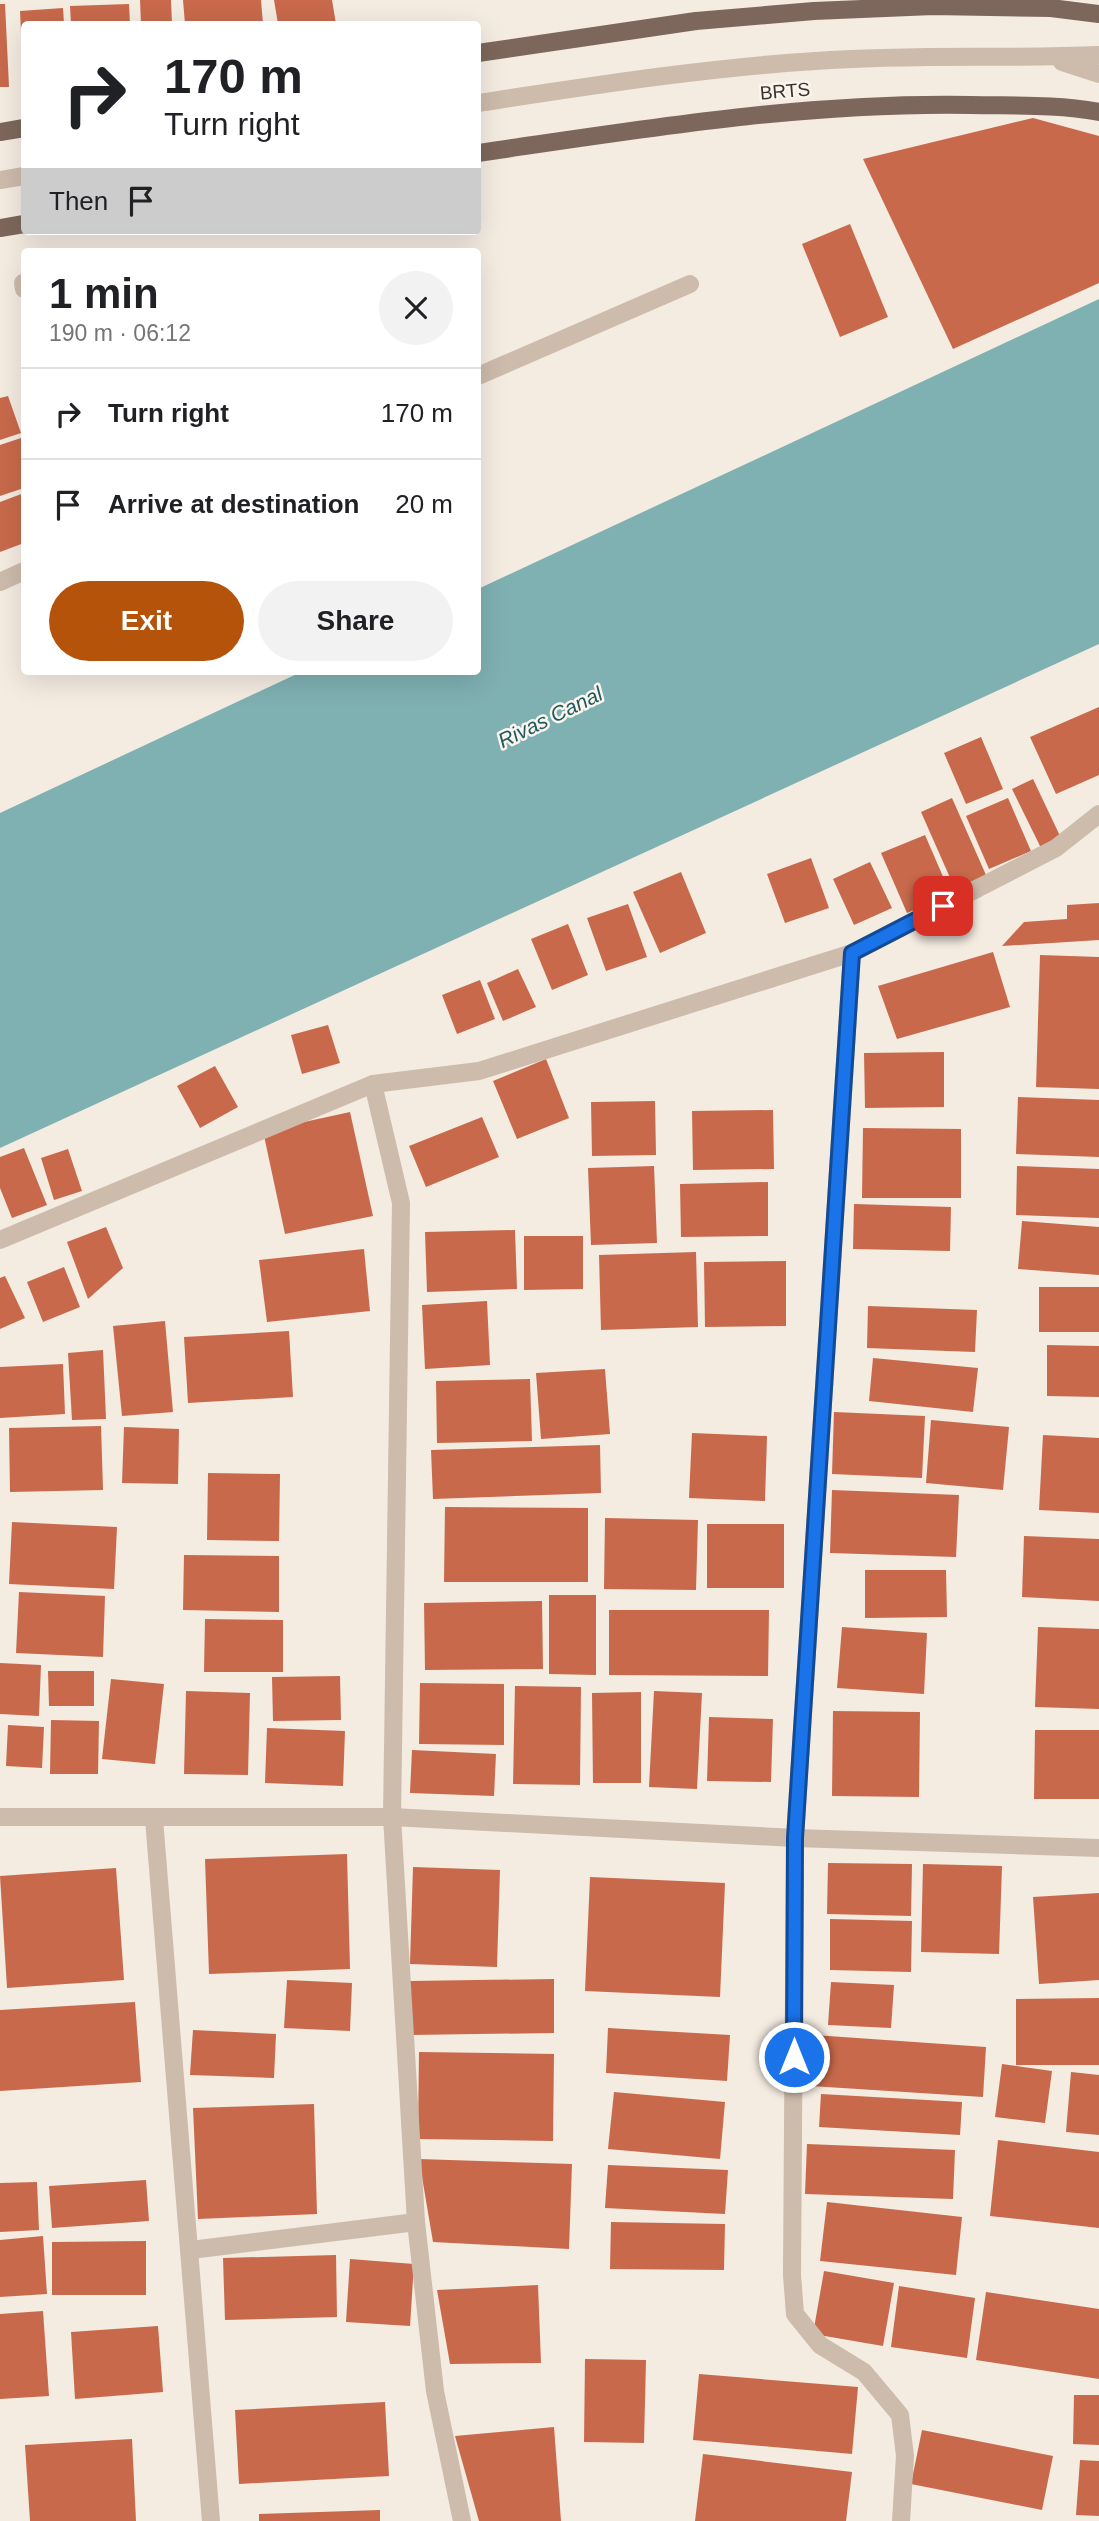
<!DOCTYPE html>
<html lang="en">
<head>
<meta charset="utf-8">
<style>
	body { margin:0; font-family:Helvetica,sans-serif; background:#f2f2f2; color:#202124; height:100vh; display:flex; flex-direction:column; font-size:26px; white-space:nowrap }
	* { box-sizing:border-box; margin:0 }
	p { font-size:23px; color:#757577 }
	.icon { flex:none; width:38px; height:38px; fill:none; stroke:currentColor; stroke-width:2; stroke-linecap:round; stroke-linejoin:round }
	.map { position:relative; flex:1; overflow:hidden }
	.details { position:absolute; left:21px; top:248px; width:460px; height:427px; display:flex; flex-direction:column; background:#fff; border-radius:7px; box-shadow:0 7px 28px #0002 }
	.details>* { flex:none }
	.guide { position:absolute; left:21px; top:21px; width:460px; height:214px; border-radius:7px; box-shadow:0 7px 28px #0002; background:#fff; color:#202124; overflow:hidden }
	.pin { position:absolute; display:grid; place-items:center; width:60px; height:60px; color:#fff; margin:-30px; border-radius:14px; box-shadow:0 4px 10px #0006 }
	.me { position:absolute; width:77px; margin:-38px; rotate:0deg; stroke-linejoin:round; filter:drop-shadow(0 0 5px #0008) }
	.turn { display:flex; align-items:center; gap:24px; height:147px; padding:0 28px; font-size:32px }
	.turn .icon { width:91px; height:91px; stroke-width:2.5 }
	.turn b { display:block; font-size:49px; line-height:60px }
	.then { display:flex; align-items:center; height:66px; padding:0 28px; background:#0003; gap:14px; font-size:26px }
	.round { display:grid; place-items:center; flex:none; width:74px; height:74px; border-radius:37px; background:#f2f2f2 }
	.summary { display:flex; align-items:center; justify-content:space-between; height:119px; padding:0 28px }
	h1 { font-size:42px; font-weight:800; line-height:52px }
	.action { display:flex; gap:14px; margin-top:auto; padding:14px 28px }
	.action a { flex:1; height:80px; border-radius:42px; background:#b45309; color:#fff; font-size:28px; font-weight:800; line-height:80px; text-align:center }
	.action a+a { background:#f2f2f2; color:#202124 }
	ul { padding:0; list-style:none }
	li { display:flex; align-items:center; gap:21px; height:91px; padding:0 28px; border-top:2px solid #e0e0e0 }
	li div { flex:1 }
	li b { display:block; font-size:26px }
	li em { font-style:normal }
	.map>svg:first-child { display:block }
	.water { fill:#7fb0b2 }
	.building { fill:#c8694b }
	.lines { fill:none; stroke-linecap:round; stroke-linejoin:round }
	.lane { stroke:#cdbbac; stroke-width:18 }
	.street { stroke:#cdbbac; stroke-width:18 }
	.primary { stroke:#7d675c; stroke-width:18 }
	.route-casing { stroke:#114b97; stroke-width:18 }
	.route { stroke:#1a73e8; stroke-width:12 }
	.labels { text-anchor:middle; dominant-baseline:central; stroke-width:5; stroke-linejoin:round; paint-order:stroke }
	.street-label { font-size:19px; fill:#3b302b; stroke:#fbf5ee }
	.water-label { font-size:21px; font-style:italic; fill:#1f5a5e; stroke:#fbf5ee }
</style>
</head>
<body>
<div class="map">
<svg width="1099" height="2521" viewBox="0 0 1099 2521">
	<rect width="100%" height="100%" fill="#f4ebe1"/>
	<!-- water -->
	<path class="water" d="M1099 299V644L0 1148V813L301 672H478V589Z"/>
	<!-- building -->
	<g class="building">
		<path d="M140 0H171L172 24H141Z"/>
		<path d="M183 0H261L263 24H185Z"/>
		<path d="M274 0H332L336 24H278Z"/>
		<path d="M0 4H5L9 87H0Z"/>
		<path d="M129 4 130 24H71L70 6Z"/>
		<path d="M63 8 64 24H24V53H22L20 11Z"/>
		<path d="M1033 118 1099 136V283L953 349 863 159Z"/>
		<path d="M850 224 888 317 840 337 802 244Z"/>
		<path d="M8 396 21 433 0 440V398Z"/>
		<path d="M24 437V488L0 496V445Z"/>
		<path d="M24 493V543L0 552V502Z"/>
		<path d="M1099 707V775L1056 794 1030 737Z"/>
		<path d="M981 737 1003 789 966 804 944 753Z"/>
		<path d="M1033 779 1061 838 1041 848 1012 789Z"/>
		<path d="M952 798 986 875 955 889 921 812Z"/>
		<path d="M1008 798 1031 851 989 869 966 816Z"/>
		<path d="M925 835 951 895 907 913 881 853Z"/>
		<path d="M811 858 829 908 785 923 767 874Z"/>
		<path d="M870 862 892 908 854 925 833 879Z"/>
		<path d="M681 872 706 933 660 953 633 892Z"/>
		<path d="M1099 903V940L1002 946 1024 922 1067 919V905Z"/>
		<path d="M628 904 647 957 606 971 587 918Z"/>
		<path d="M568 924 588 975 552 990 531 939Z"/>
		<path d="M993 952 1010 1007 897 1039 878 986Z"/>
		<path d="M1040 955 1099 957V1089L1036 1087Z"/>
		<path d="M518 969 536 1007 503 1021 487 983Z"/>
		<path d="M480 980 495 1019 457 1034 442 995Z"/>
		<path d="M328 1025 340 1063 302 1074 291 1035Z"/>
		<path d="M944 1052V1107L865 1108 864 1053Z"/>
		<path d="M546 1059 569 1118 517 1139 493 1081Z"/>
		<path d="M215 1066 238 1107 200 1128 177 1086Z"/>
		<path d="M1018 1097 1099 1100V1157L1016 1154Z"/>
		<path d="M655 1101 656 1155 592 1156 591 1102Z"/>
		<path d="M773 1110 774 1169 693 1170 692 1111Z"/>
		<path d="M350 1112 373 1216 285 1234 263 1131Z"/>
		<path d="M482 1117 499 1157 426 1187 409 1146Z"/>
		<path d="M863 1128 961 1129V1198H862Z"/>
		<path d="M24 1148 47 1205 12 1218 0 1188V1157Z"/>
		<path d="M68 1149 82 1191 54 1200 41 1158Z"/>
		<path d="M654 1166 657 1243 591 1245 588 1168Z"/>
		<path d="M1017 1166 1099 1169V1218L1016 1215Z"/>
		<path d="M768 1182V1236L681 1237 680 1184Z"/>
		<path d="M854 1204 951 1207 950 1251 853 1249Z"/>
		<path d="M1022 1221 1099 1227V1275L1018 1269Z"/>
		<path d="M106 1227 123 1268 88 1299 67 1242Z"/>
		<path d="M515 1230 517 1289 427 1292 425 1232Z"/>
		<path d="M524 1236H583V1289L524 1290Z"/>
		<path d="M364 1249 370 1311 267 1322 259 1260Z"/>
		<path d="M696 1252 698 1327 601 1330 599 1255Z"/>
		<path d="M786 1261V1326L705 1327 704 1262Z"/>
		<path d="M64 1267 80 1307 43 1322 27 1282Z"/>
		<path d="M5 1276 25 1318 0 1329V1278Z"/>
		<rect x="1039" y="1287" width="60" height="45"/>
		<path d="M487 1301 490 1365 425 1369 422 1305Z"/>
		<path d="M868 1306 977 1310 975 1352 867 1348Z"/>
		<path d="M165 1321 173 1412 122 1416 113 1326Z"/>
		<path d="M289 1331 293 1397 188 1403 184 1337Z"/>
		<path d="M1047 1345 1099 1346V1397L1047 1396Z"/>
		<path d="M103 1350 106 1419 72 1420 68 1353Z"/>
		<path d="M873 1358 978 1368 973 1412 869 1401Z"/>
		<path d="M63 1364 65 1414 0 1418V1367Z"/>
		<path d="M605 1369 610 1434 541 1439 536 1373Z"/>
		<path d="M530 1379 532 1441 437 1443 436 1381Z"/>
		<path d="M834 1412 925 1416 922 1478 832 1474Z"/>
		<path d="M931 1420 1009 1427 1003 1490 926 1483Z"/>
		<path d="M101 1426 103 1490 10 1492 9 1428Z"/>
		<path d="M124 1427 179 1429 178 1484 122 1483Z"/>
		<path d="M692 1433 767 1436 765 1501 689 1498Z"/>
		<path d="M1043 1435 1099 1438V1513L1039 1510Z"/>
		<path d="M600 1445 601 1493 433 1499 431 1450Z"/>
		<path d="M208 1473 280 1474 279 1541 207 1540Z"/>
		<path d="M832 1490 959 1495 956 1557 830 1553Z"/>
		<path d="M445 1507 588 1508V1582H444Z"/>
		<path d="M605 1518 698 1520 696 1590 604 1589Z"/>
		<path d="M12 1522 117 1527 114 1589 9 1584Z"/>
		<rect x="707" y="1524" width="77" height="64"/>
		<path d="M1024 1536 1099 1539V1601L1022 1597Z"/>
		<path d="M184 1555 279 1556V1612L183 1610Z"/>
		<path d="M865 1570H946L947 1617 865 1618Z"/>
		<path d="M19 1592 105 1596 103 1657 16 1653Z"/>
		<path d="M549 1595H596V1675L549 1674Z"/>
		<path d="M542 1601 543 1669 425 1670 424 1603Z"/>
		<path d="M609 1610H769L768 1676 609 1675Z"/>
		<path d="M205 1619 283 1620V1672H204Z"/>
		<path d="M842 1627 927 1633 924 1694 837 1688Z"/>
		<path d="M1038 1627 1099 1629V1709L1035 1707Z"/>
		<path d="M0 1663 41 1665 39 1716 0 1714Z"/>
		<path d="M48 1671H94V1706H49Z"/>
		<path d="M340 1676 341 1720 273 1721 272 1677Z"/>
		<path d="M111 1679 164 1684 155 1764 102 1759Z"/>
		<path d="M420 1683 504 1684V1745L419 1744Z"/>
		<path d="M515 1686 581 1687 580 1785 513 1784Z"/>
		<path d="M186 1691 250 1693 248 1775 184 1774Z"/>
		<path d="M654 1691 702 1693 697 1789 649 1787Z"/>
		<path d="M641 1692V1783H593L592 1693Z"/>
		<path d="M833 1711 920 1712 919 1797 832 1796Z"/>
		<path d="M709 1717 773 1719 771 1782 707 1781Z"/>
		<path d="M51 1720 99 1721 98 1774H50Z"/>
		<path d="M8 1725 44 1727 42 1768 6 1766Z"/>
		<path d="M267 1728 345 1731 343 1786 265 1783Z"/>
		<path d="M1035 1730H1099V1799H1034Z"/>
		<path d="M412 1750 496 1754 494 1796 410 1793Z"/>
		<path d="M347 1854 350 1969 209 1974 205 1859Z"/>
		<path d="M828 1863 912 1864 911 1916 827 1914Z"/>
		<path d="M923 1864 1002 1866 999 1954 921 1952Z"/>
		<path d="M413 1867 500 1870 497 1967 410 1964Z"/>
		<path d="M116 1868 124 1980 7 1988 0 1876Z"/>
		<path d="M590 1877 725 1883 720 1997 585 1991Z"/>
		<path d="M1099 1893V1980L1039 1984 1033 1897Z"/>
		<path d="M830 1919 912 1921 911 1972 830 1970Z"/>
		<path d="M554 1979V2033L411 2035 410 1981Z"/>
		<path d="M287 1980 352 1983 350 2031 284 2028Z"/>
		<path d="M831 1982 894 1985 891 2028 828 2025Z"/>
		<path d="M1099 1998V2065H1016V1999Z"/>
		<path d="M135 2002 141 2082 0 2091V2010Z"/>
		<path d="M608 2028 730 2035 727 2081 606 2073Z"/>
		<path d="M193 2030 276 2034 274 2078 190 2075Z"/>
		<path d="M814 2035 986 2047 983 2097 811 2086Z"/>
		<path d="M419 2052 554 2054 553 2141 418 2139Z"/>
		<path d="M1002 2064 1052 2071 1045 2123 995 2117Z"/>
		<path d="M1071 2072 1099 2075V2135L1066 2132Z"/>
		<path d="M614 2092 725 2102 720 2159 608 2149Z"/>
		<path d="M821 2094 962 2102 960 2135 819 2127Z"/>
		<path d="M314 2104 317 2214 198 2219 193 2108Z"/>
		<path d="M998 2140 1099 2152V2228L990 2216Z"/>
		<path d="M807 2144 955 2150 953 2199 805 2194Z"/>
		<path d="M419 2159 572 2164 569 2249 433 2242Z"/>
		<path d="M608 2165 728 2170 725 2214 605 2208Z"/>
		<path d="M146 2180 149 2221 52 2228 49 2186Z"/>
		<path d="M37 2182 39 2230 0 2232V2183Z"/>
		<path d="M827 2202 962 2217 956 2275 820 2261Z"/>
		<path d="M611 2222 725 2224 724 2270 610 2269Z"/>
		<path d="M43 2236 47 2294 0 2297V2240Z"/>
		<path d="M146 2241V2295H52V2242Z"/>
		<path d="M336 2255 337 2317 225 2320 223 2258Z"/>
		<path d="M350 2259 414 2264 410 2326 346 2322Z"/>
		<path d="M824 2271 894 2283 883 2346 813 2334Z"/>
		<path d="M538 2285 541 2363 450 2364 437 2290Z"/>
		<path d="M899 2286 975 2298 967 2358 891 2347Z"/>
		<path d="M986 2292 1099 2309V2379L976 2360Z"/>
		<path d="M43 2311 49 2396 0 2399V2314Z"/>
		<path d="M158 2326 163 2392 75 2399 71 2332Z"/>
		<path d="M585 2359 646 2360 644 2443 584 2442Z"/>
		<path d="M699 2374 858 2387 852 2454 693 2440Z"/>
		<path d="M1074 2395H1099V2445L1073 2444Z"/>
		<path d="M385 2402 389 2476 239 2484 235 2410Z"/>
		<path d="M554 2427 561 2521H479L455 2436Z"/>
		<path d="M922 2430 1053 2456 1042 2510 911 2484Z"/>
		<path d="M132 2439 136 2521H30L25 2445Z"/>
		<path d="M703 2454 852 2472 846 2521H695Z"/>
		<path d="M1080 2460 1099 2461V2516L1076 2515Z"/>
		<path d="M380 2510V2521H259V2514Z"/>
	</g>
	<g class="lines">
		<!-- lane -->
		<g class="lane">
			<path d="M1062 62 1099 74"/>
			<path d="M478 103C590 86 703 68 816 61 911 54 1005 59 1099 55"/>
			<path d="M0 180 24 176"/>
		</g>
		<!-- street -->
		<g class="street">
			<path d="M23 283 24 289"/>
			<path d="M478 376 690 284"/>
			<path d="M0 582 24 571"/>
			<path d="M852 953 795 1838 792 2275 795 2314 820 2345 864 2372 900 2415 905 2456 901 2521"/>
			<path d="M0 1240 373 1084"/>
			<path d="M0 1817H392L795 1838 1099 1848"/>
			<path d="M154 1819 211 2521"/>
			<path d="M416 2222 435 2391 462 2521"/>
			<path d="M191 2250 416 2222 392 1817 401 1203 373 1084 479 1071 852 953 1056 848 1099 814"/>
		</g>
		<!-- primary -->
		<g class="primary">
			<path d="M478 53 696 21 814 11 933 6 1051 8 1099 14"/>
			<path d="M0 132 24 128"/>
			<path d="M478 153C642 129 805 102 971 105 1014 106 1057 104 1099 112"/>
			<path d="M0 228 24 224"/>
		</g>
	</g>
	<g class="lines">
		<!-- route casing -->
		<g class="route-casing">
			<path id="route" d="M794 2057 795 1838 852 953 943 906"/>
		</g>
		<!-- route -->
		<use href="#route" class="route"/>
	</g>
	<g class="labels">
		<!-- street labels -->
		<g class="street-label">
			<text transform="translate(785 91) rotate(-5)">BRTS</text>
		</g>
		<!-- water labels -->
		<g class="water-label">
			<text transform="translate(550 717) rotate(-26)">Rivas Canal</text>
		</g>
	</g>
</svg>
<div class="pin" style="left:943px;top:906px;background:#d93025"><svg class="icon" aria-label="arrive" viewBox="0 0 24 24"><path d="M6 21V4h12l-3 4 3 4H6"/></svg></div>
<svg class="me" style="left:794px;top:2057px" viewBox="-20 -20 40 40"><circle r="17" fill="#1a73e8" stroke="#fff" stroke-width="3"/><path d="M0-11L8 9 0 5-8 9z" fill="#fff"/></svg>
<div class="guide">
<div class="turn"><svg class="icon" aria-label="right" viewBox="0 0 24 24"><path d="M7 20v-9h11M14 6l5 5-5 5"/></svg><div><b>170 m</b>Turn right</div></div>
<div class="then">Then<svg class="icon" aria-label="arrive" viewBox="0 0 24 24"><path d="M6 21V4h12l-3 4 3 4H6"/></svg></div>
</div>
<section class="details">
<div class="summary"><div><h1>1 min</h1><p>190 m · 06:12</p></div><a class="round"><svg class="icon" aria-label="close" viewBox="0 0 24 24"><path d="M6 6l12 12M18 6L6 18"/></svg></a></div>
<ul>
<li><svg class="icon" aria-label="right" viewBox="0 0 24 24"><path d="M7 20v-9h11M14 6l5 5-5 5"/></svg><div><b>Turn right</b></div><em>170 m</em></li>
<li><svg class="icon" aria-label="arrive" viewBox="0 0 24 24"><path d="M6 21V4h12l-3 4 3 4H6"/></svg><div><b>Arrive at destination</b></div><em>20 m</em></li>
</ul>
<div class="action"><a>Exit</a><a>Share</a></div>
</section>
</div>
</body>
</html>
